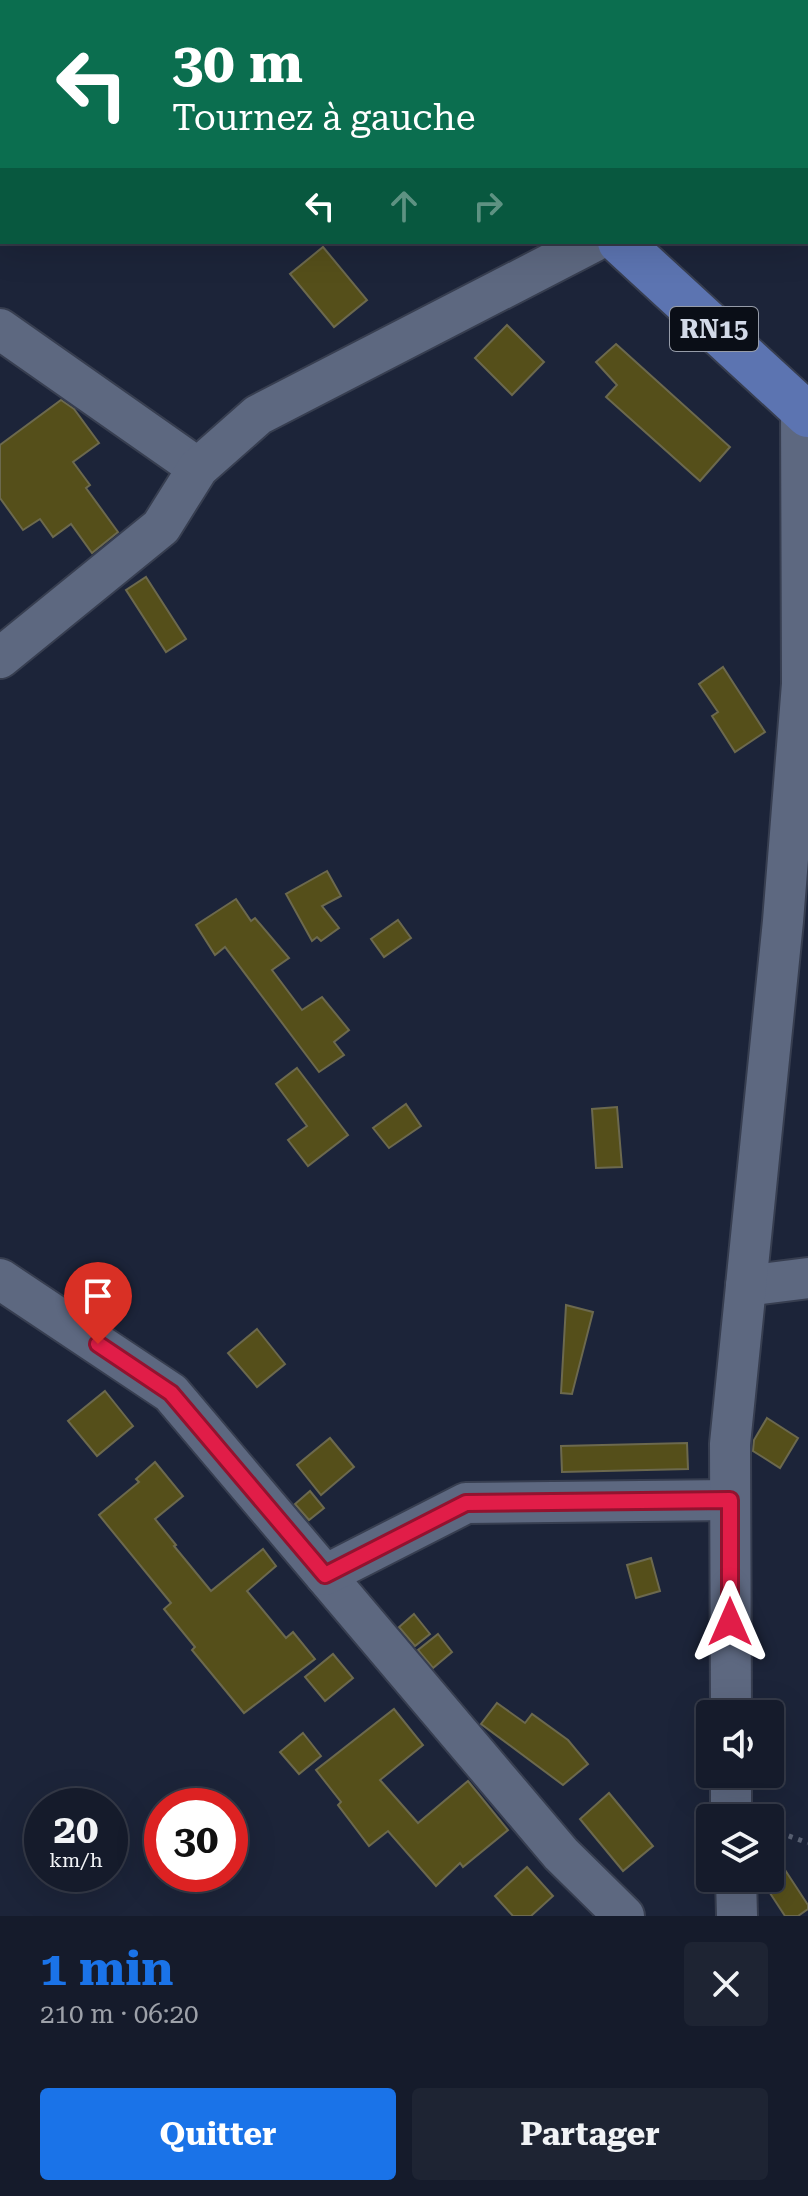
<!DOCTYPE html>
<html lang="fr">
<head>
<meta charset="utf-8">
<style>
	body { margin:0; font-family:"Roboto Serif",serif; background:#1e2433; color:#f1f3f6; height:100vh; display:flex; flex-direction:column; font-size:30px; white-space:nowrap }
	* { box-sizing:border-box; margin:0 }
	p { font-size:26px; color:#9da1a9 }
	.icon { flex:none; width:44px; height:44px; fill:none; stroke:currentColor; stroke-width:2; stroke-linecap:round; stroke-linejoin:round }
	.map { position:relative; height:1916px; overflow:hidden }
	.side { display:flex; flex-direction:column; background:#151b2b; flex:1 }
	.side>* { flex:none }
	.hud { position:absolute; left:0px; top:0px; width:808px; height:244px; box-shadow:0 8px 32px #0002,0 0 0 2px #343947; background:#0b6e4f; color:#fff; overflow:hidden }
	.controls { position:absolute; left:696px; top:1700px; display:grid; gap:16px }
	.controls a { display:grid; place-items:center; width:88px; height:88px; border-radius:8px; background:#151b2b; box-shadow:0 8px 32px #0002,0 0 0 2px #343947; font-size:40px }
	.speed { position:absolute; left:24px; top:1788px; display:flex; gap:16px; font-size:40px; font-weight:700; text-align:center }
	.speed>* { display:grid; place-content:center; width:104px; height:104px; border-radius:50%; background:#151b2b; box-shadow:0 8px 32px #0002,0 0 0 2px #343947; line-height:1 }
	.speed small { font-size:20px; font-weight:400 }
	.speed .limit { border:12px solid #d22; background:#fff; color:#111 }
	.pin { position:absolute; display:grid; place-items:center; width:68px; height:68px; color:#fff; margin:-82px -34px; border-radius:50% 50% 50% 0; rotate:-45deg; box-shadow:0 0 8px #0007 }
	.pin .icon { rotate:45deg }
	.me { position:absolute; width:88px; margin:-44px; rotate:0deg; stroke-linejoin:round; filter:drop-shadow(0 0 6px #0008) }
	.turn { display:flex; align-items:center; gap:28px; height:168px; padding:0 40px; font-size:36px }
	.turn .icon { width:104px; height:104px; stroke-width:2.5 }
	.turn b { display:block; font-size:56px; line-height:68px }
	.lanes { display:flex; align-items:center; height:76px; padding:0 40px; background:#0003; justify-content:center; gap:40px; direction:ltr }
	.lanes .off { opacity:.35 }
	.round { display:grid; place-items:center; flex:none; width:84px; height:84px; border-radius:8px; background:#1e2433 }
	.overview { display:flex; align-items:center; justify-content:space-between; height:136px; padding:0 40px }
	h1 { font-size:48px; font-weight:700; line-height:60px; color:#1a73e8 }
	.primary-button { display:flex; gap:16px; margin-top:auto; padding:16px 40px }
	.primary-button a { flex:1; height:92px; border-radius:8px; background:#1a73e8; color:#fff; font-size:32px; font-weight:700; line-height:92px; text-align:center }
	.primary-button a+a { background:#1e2433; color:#f1f3f6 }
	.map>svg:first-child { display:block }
	.building { fill:#554f1a; stroke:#6c694e; stroke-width:2 }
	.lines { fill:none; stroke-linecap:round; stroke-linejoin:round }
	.minor-casing { stroke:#373e50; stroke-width:44 }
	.major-casing { stroke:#373e50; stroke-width:48 }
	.path { stroke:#5a6274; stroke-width:5; stroke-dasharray:4 6; stroke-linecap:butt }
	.minor { stroke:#5d6880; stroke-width:40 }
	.major { stroke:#5c74b1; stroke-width:44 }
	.route-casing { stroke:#92132f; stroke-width:20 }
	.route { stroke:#e11d48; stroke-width:14 }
	.labels { text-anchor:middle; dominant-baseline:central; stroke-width:8; stroke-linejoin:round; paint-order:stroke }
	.shield { fill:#0a0e17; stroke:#969ca9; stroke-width:2 }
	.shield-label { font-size:26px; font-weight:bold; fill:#d2d9e7 }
</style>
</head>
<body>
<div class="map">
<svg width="808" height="1916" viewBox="0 0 808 1916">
	<rect width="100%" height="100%" fill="#1c2439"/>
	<!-- building -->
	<g class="building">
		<path d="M323 247 367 300 334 327 290 274Z"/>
		<path d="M507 325 544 362 512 395 475 358Z"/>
		<path d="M616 344 730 447 700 481 606 397 617 385 596 362Z"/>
		<path d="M61 400 74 409 99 443 73 462 90 485 86 488 118 532 92 553 71 524 53 537 40 519 23 530 0 498V445Z"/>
		<path d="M146 577 186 639 166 652 126 590Z"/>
		<path d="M723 667 765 732 735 752 712 716 718 712 699 684Z"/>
		<path d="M327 871 341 896 322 906 339 928 321 941 317 937 312 941 286 894Z"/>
		<path d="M236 899 251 921 255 918 289 958 272 970 302 1010 322 997 349 1030 334 1042 344 1055 319 1072 225 947 215 955 196 925Z"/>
		<path d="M398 920 411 938 384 957 371 939Z"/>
		<path d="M297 1068 348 1135 308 1166 288 1140 307 1126 276 1084Z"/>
		<path d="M406 1104 421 1126 389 1148 373 1128Z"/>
		<path d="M617 1107 622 1167 596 1168 592 1109Z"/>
		<path d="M566 1305 593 1312 572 1394 561 1393Z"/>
		<path d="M257 1329 285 1364 257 1387 228 1353Z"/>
		<path d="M105 1391 133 1426 97 1456 68 1421Z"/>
		<path d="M767 1418 798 1438 780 1468 753 1451 754 1440Z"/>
		<path d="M330 1438 354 1467 321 1495 297 1465Z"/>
		<path d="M687 1443 688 1469 562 1472 561 1446Z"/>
		<path d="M155 1462 183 1496 155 1519 176 1545 174 1546 211 1591 263 1549 276 1566 247 1591 286 1638 293 1632 315 1659 244 1713 192 1650 195 1647 164 1609 171 1603 99 1515 139 1482 136 1479Z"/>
		<path d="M310 1491 324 1508 309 1520 295 1504Z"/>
		<path d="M651 1558 660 1591 636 1598 627 1565Z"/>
		<path d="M414 1614 430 1634 415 1646 399 1627Z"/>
		<path d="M438 1634 452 1652 433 1668 418 1650Z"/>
		<path d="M333 1654 353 1678 325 1701 305 1677Z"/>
		<path d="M497 1703 525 1723 532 1714 568 1740 588 1764 563 1785 481 1724Z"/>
		<path d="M394 1709 423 1745 380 1780 418 1823 468 1781 508 1830 463 1867 460 1863 436 1886 388 1831 369 1846 338 1805 341 1802 316 1770Z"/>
		<path d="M303 1733 321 1756 299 1774 280 1752Z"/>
		<path d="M609 1793 653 1846 623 1871 580 1819Z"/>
		<path d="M770 1847 808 1905V1909L798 1916H785L768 1890Z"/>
		<path d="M527 1867 553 1896 531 1916H513L495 1896Z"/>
	</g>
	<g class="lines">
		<!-- minor casing -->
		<g class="minor-casing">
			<g id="minor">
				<path d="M533 2 535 0"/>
				<path d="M620 2 627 0"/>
				<path d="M0 329 198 468"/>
				<path d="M0 658 161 527 198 468 258 415 593 242"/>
				<path d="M0 1279 171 1393 561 1854 624 1916"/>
				<path d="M746 1286 808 1278"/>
				<path d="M325 1575 466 1503 730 1500"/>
				<path d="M731 1714 730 1444 783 921 802 684 801 408"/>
				<path d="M731 1774V1818"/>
				<path d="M736 1878 737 1916"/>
			</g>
		</g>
		<!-- major casing -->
		<g class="major-casing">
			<g id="major">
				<path d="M352 0 354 2"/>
				<path d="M620 242 808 415"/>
			</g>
		</g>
		<!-- path -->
		<path class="path" d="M770 1829 808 1843"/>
		<!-- minor -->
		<use href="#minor" class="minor"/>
		<!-- major -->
		<use href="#major" class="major"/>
	</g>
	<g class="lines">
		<!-- route casing -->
		<g class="route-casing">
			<path id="route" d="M98 1344 171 1393 325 1575 466 1503 730 1500V1622"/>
		</g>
		<!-- route -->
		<use href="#route" class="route"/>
	</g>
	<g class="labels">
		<!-- shield labels -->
		<rect class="shield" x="670" y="307" width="88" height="44" rx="6"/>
		<g class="shield-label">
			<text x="714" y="329">RN15</text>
		</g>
	</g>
</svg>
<div class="controls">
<a><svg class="icon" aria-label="sound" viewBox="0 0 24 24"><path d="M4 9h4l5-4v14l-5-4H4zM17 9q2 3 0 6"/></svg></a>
<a><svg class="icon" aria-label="layers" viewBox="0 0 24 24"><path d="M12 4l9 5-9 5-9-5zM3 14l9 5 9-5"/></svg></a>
</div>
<div class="speed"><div>20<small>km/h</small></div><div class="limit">30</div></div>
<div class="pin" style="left:98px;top:1344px;background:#d93025"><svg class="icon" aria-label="arrive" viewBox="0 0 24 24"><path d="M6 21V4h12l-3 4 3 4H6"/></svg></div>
<svg class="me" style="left:730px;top:1622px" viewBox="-20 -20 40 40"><path d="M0-17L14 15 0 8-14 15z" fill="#e11d48" stroke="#fff" stroke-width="4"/></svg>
<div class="hud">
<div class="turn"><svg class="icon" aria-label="left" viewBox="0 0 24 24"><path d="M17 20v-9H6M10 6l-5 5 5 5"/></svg><div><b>30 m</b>Tournez à gauche</div></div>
<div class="lanes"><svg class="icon" aria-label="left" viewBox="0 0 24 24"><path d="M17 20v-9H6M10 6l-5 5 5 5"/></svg><svg class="icon off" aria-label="ahead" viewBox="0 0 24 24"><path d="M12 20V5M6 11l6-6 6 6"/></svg><svg class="icon off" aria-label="right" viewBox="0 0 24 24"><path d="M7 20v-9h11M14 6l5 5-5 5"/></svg></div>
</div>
</div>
<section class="side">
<div class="overview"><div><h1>1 min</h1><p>210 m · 06:20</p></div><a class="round"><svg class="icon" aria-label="close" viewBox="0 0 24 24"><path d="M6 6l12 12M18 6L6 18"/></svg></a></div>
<div class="primary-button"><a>Quitter</a><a>Partager</a></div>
</section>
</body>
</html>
